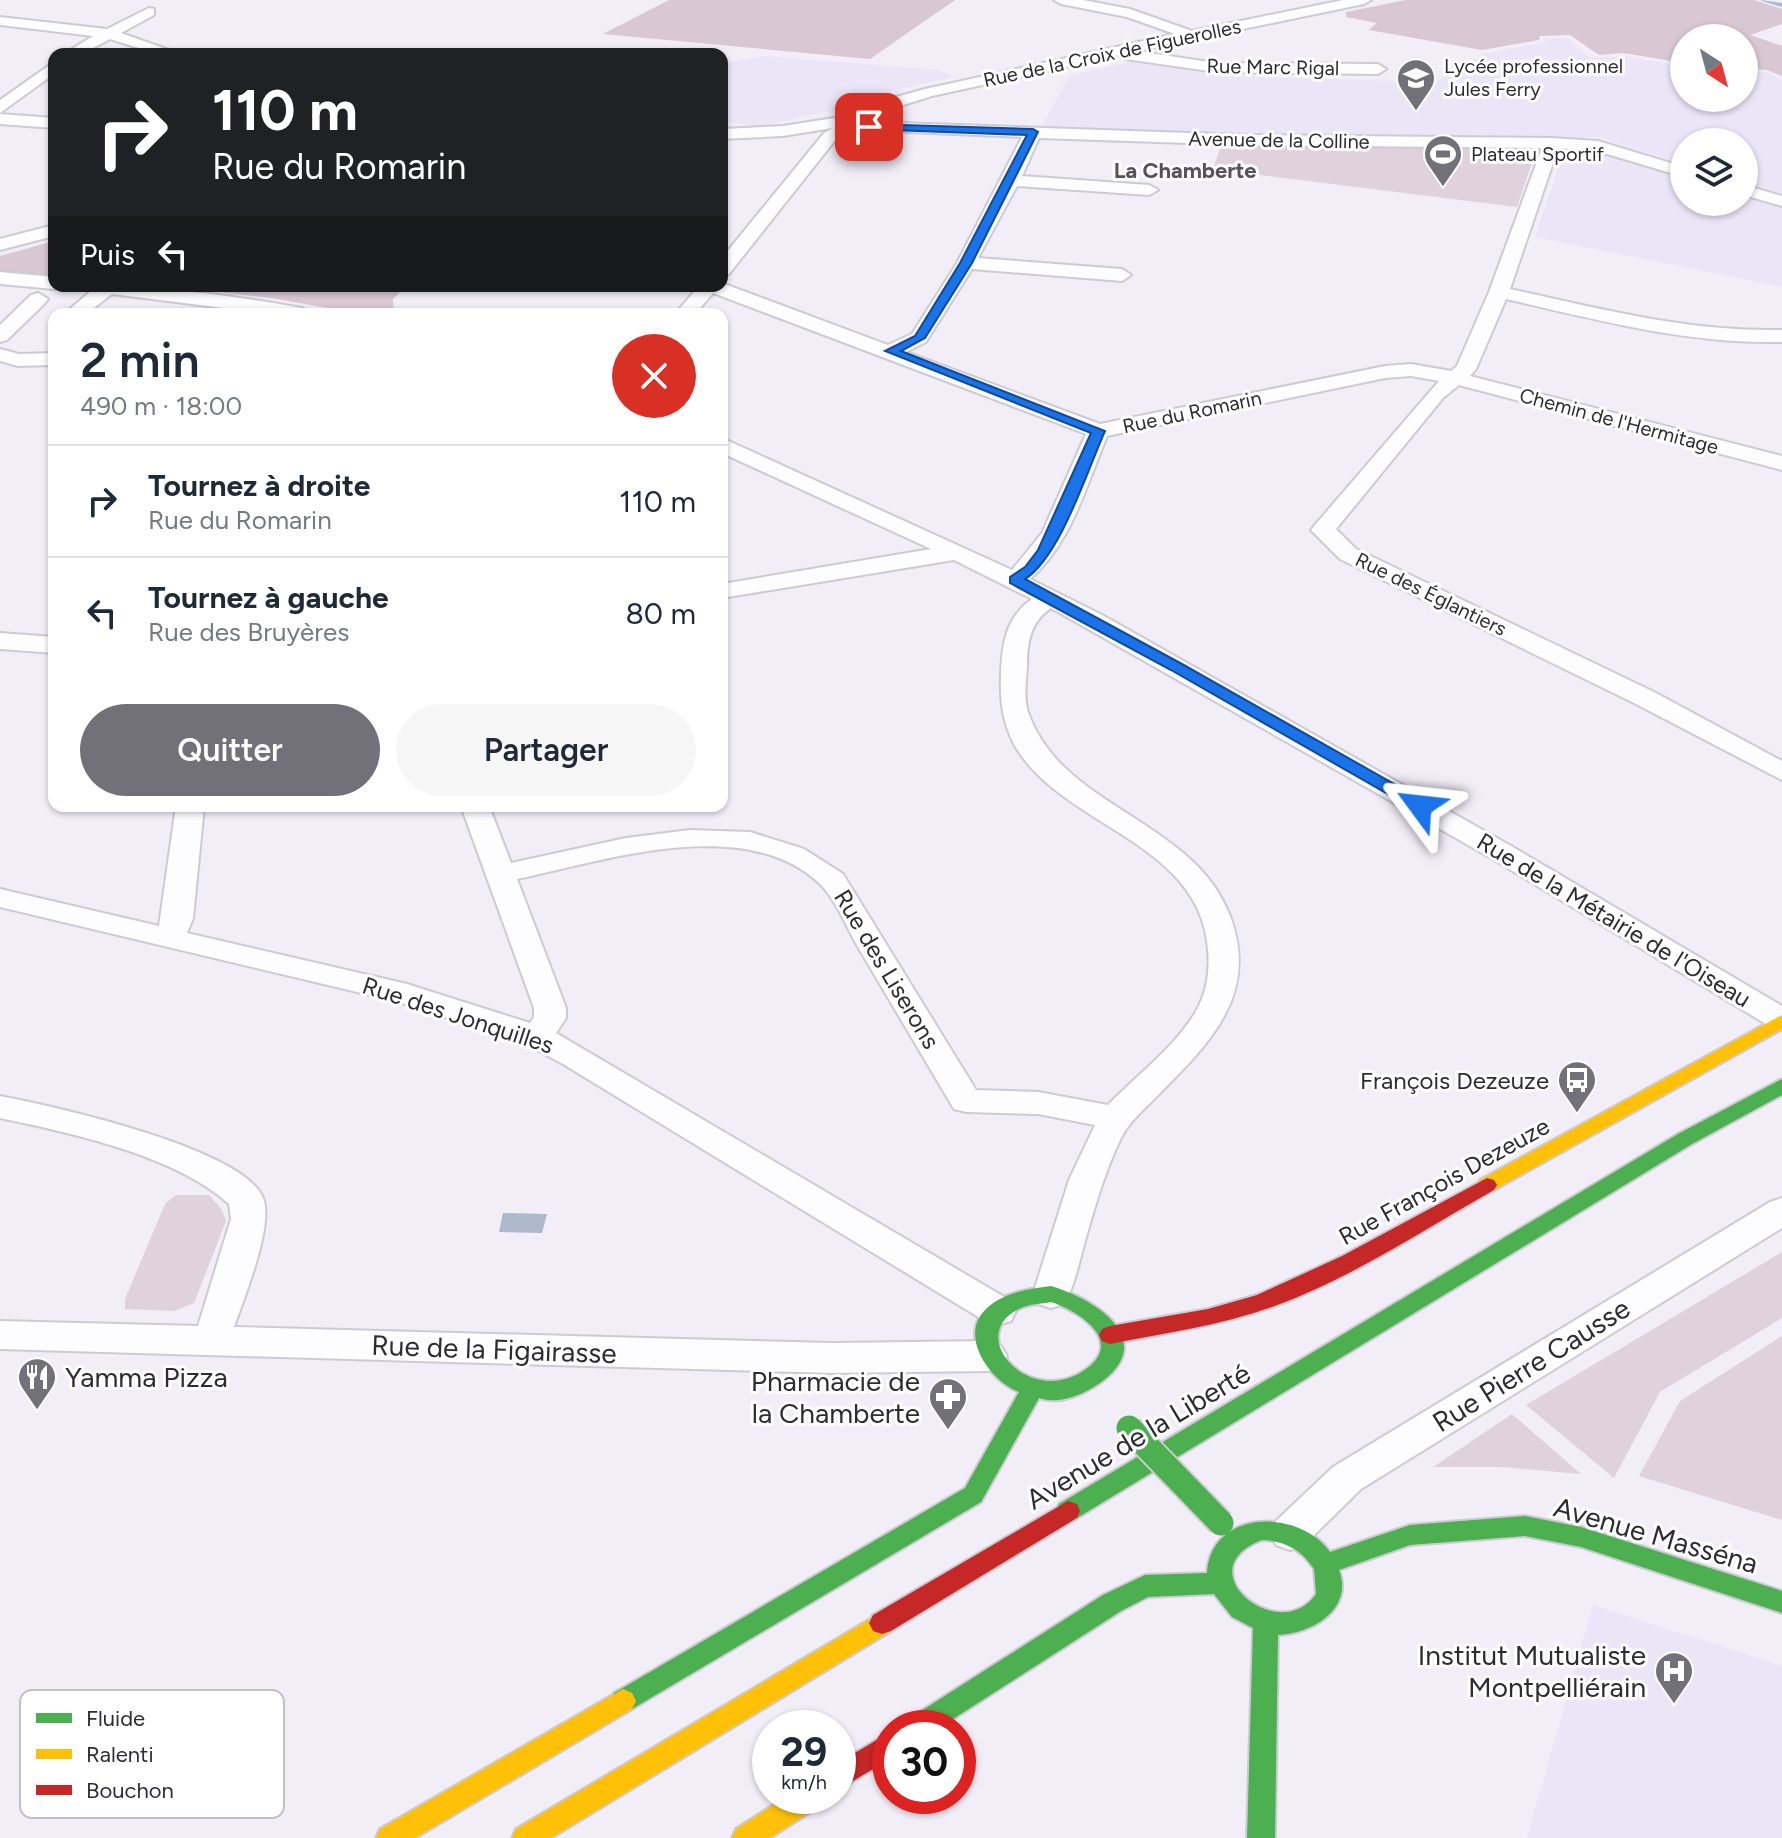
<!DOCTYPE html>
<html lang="fr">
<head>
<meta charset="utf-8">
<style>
	body { margin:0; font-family:Figtree,sans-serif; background:#f6f6f7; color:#1f2937; height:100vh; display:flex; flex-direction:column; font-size:30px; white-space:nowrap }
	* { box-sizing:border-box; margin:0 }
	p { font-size:26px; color:#747a83 }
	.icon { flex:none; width:44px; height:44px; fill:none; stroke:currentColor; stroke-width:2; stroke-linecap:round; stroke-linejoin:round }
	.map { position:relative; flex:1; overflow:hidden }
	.details { position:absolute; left:48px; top:308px; width:680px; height:504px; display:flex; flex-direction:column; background:#fff; border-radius:16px; box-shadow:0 2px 6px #0004 }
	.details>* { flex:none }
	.guide { position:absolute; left:48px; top:48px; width:680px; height:244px; border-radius:16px; box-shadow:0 2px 6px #0004; background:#202124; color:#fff; overflow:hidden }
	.needle { width:52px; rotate:144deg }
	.tools { position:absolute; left:1670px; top:24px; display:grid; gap:16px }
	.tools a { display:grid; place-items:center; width:88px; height:88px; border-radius:50%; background:#fff; box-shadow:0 2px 6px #0004; font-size:40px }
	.speed { position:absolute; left:752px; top:1710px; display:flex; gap:16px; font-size:40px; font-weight:700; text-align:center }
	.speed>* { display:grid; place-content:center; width:104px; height:104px; border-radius:50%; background:#fff; box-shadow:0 2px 6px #0004; line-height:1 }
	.speed small { font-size:20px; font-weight:400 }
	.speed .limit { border:12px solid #d22; background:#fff; color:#111 }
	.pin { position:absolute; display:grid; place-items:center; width:68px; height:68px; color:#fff; margin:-34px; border-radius:16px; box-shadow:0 4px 12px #0006 }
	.me { position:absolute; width:88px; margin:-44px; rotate:300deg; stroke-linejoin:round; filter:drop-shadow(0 0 6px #0008) }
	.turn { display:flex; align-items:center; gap:28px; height:168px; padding:0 32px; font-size:36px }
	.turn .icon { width:104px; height:104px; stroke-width:2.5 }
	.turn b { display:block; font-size:56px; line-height:68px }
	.then { display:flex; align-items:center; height:76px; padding:0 32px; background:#0003; gap:16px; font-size:30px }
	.round { display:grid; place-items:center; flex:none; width:84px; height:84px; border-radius:42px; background:#f6f6f7 }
	.overview { display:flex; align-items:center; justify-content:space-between; height:136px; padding:0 32px }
	h1 { font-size:48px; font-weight:600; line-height:60px }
	.primary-button { display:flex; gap:16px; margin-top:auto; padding:16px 32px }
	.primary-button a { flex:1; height:92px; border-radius:48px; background:#727078; color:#fff; font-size:32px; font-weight:600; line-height:92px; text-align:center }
	.primary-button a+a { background:#f6f6f7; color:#1f2937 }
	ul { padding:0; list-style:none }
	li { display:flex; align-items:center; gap:24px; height:112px; padding:0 32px; border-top:2px solid #e0e1e3 }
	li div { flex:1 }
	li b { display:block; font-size:30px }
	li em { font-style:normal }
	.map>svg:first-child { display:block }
	.built { fill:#eae5f7 }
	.green { fill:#dfd2dc }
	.forest { fill:#d9c7d4 }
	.water { fill:#acb8cc }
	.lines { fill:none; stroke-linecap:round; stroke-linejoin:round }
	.stream { fill:#acb8cc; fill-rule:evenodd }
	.street-casing { stroke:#cdcbd2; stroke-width:4 }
	.fast-casing { stroke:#cdcbd2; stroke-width:4 }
	.slow-casing { stroke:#cdcbd2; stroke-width:4 }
	.jam-casing { stroke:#cdcbd2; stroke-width:4 }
	.street { fill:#fdfcfe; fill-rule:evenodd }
	.fast { fill:#4caf50; fill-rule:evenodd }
	.slow { fill:#ffc107; fill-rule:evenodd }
	.jam { fill:#c62828; fill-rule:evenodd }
	.fast-bridge-casing { stroke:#cdcbd2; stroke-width:29; stroke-linecap:butt }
	.fast-bridge { stroke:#4caf50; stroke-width:25 }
	.route { fill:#1a73e8; stroke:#114b97; stroke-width:2 }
	.labels { text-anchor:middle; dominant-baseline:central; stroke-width:6; stroke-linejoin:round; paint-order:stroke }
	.far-street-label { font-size:20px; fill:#2e2c33; stroke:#fff }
	.far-poi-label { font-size:20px; fill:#2e2c33; stroke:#fff; text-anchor:start }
	.far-neighbourhood-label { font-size:22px; font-weight:bold; fill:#55515f; stroke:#fff }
	.street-label { font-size:24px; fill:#2e2c33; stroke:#fff }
	.poi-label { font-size:24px; fill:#2e2c33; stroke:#fff; text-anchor:end }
	.near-street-label { font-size:28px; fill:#2e2c33; stroke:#fff }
	.near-poi-label { font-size:28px; fill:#2e2c33; stroke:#fff; text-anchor:end }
	.key { fill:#fff; stroke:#c0c0c2; stroke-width:2 }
	.key-label { font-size:22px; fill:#2e2c33 }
</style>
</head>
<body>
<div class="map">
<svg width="1782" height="1838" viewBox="0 0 1782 1838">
	<rect width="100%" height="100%" fill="#f1eef8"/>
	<!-- built -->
	<g class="built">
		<path d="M1543 38H1568L1590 58 1621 56 1684 66V98H1744V71L1768 72 1782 80V193L1744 182V142H1684V164L1599 137 1523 140 1223 136 1042 127 1069 76 1130 62 1227 76 1435 82 1486 53 1546 42Z"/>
		<path d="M763 56 939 70 954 77 832 104 839 109 756 127 722 120V64Z"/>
		<path d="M1602 152 1684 177V202H1744V195L1782 207V287L1535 237 1563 154Z"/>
		<path d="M1593 1605 1782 1666V1838H1527Z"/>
	</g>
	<!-- green -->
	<g class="green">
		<path d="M1222 143 1522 146 1536 151 1517 207 1213 169Z"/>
		<path d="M176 1195H209L222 1210 226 1221 194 1303 174 1311 125 1309V1299L165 1204Z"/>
		<path d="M1782 1252V1318L1660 1392 1614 1478 1526 1405Z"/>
		<path d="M1782 1336V1520L1639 1476 1680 1401Z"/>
		<path d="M1512 1414 1581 1474 1502 1467H1433Z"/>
	</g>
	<!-- forest -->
	<g class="forest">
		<path d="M669 0H955L870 59 603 34Z"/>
		<path d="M1406 0H1754L1782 9V24L1750 35 1782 46V76L1767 70 1744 68V38H1684V63L1623 53 1599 55 1570 35 1540 36 1539 40 1482 50 1369 30 1377 23 1346 17V12Z"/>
		<path d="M54 241V275L0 271V256Z"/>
		<path d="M165 286H406L393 299 394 314H362L271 298Z"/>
	</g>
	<!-- water -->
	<path class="water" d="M503 1213 547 1214 542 1233 499 1232Z"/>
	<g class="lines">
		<!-- stream -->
		<path class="stream" d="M1761 0 1782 3V7L1762 1Z"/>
		<!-- street casing -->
		<g class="street-casing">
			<g id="street">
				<path d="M1054 0H1083L1130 9 1192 31 1343 0H1371L1364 4 1136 51 1216 63 1378 64 1386 69 1378 74 1216 72 1125 59 1124 54 932 96 900 106 863 123 855 118 889 99 925 89 1175 34 1127 17 1061 4Z"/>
				<path d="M149 8 154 9V15L121 33 180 54H158L110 39 82 54H64L93 36 0 25V17L107 29Z"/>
				<path d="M54 62V74L0 113V100Z"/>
				<path d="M0 114 54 118V128L0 124Z"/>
				<path d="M834 118 840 120 841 125 849 126V132L836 139 729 274 722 276V258L824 133 833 128 783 136 722 139V129L783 126Z"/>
				<path d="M869 122 1247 135 1552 138 1598 141 1684 167V177L1597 151 1558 148 1510 289C1601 309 1688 332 1782 330V342C1687 344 1598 320 1506 299L1476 369 1470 376 1782 456V470L1459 385 1443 398 1336 529 1356 549 1654 692 1782 761V780L1636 704 1340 559 1311 530 1315 525 1439 381 1411 376 1385 378 1107 436C1087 484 1071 544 1030 579L1104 616 1511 846 1782 1006V1030L1771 1027 1491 858 1051 608C1030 622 1027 643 1027 666 1026 680 1024 696 1027 709 1058 808 1193 818 1230 916 1259 993 1212 1041 1160 1093 1146 1108 1130 1120 1121 1138 1105 1171 1095 1206 1085 1241 1079 1262 1075 1285 1064 1304L1051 1308 1038 1304 1033 1294 1069 1180 1095 1125 1038 1114 966 1112 954 1109C922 1055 890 1001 858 947 847 928 836 900 821 885 747 812 603 861 517 879L566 1008V1018L556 1033 1011 1301 1016 1311 1011 1321 998 1325 985 1321 563 1064 526 1044 399 1002 0 907V889L159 926 176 806H204L193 918 187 933 407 984 530 1023 534 1017V1008L461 806H489L511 863 626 838 690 830 750 832 804 849 843 874 976 1090 1038 1092 1108 1105C1137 1075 1173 1049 1195 1013 1207 993 1210 971 1208 949 1200 840 1060 827 1014 744 1002 721 1000 699 1001 674 1002 644 1006 617 1032 599L954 560 722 598V584L931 549 722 453V438L1012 570 1042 533 1086 434 713 293 695 314H675L699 286H722V283L888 345 912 334 957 263 1022 137 863 130V124ZM1039 138 1247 145 1542 148 1489 292 1457 366 1451 371 1411 364 1385 366 1100 424 906 352 926 342 972 269 1122 281 1131 275 1122 269 978 258 1017 186 1149 195 1158 190 1149 185 1022 176Z"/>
				<path d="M1744 185 1782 196V206L1744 195Z"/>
				<path d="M54 225V236L0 250V239Z"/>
				<path d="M0 272 54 277V286H61L54 289 0 284Z"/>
				<path d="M86 286C159 286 230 295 302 308L312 314H271L112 294 86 314H64L91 291Z"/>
				<path d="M38 293 48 299 45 303 7 340 0 342V325L31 295Z"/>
				<path d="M0 349 19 354 54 353V365L18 366 0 361Z"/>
				<path d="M0 633 54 637V653L0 649Z"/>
				<path d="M0 1096C52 1106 243 1148 263 1198 274 1226 244 1297 234 1327L832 1343 988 1341 1001 1346 1007 1356 1001 1366 988 1371 832 1373 0 1349V1321L198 1326 231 1219 229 1204C175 1155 71 1133 0 1118Z"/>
				<path d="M1782 1198V1228L1361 1489 1304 1545 1290 1550 1276 1545 1270 1533 1276 1521 1333 1467 1770 1202Z"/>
			</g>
		</g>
		<!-- fast casing -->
		<g class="fast-casing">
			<g id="fast">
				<path d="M1782 1079V1095L1692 1144 1077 1518 1068 1521 1059 1518 1056 1511 1059 1504 1678 1134Z"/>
				<path d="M1051 1286C1101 1301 1163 1345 1092 1388 1077 1397 1057 1404 1039 1398L981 1502 632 1709 623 1713 614 1709 610 1701 614 1693 965 1488 1019 1392C990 1381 957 1335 987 1308 1004 1292 1029 1289 1051 1286ZM1051 1302C1079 1311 1125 1341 1086 1369 1030 1410 962 1334 1021 1308 1029 1304 1041 1304 1051 1302Z"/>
				<path d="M1525 1516 1581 1527 1782 1591V1613L1581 1547 1525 1536 1410 1545 1339 1570C1354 1609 1312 1634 1278 1635L1275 1838H1247L1253 1628 1232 1617 1214 1594 1148 1597 1121 1611 939 1728H903L907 1720 1103 1595 1145 1575 1207 1573C1211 1509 1299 1508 1330 1552L1410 1525ZM1262 1540C1285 1541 1301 1549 1314 1569L1316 1594C1280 1647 1184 1570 1262 1540Z"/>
			</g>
		</g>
		<!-- slow casing -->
		<g class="slow-casing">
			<g id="slow">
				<path d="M1782 1015V1029L1494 1190H1480L1477 1185 1480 1180Z"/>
				<path d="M882 1612 891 1615 895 1623 891 1631 551 1838H512L516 1829Z"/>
				<path d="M623 1689 632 1693 636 1701 632 1709 415 1838H376L380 1829Z"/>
				<path d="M787 1796H825L821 1805 770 1838H732L736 1829Z"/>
			</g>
		</g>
		<!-- jam casing -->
		<g class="jam-casing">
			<g id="jam">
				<path d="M1487 1178 1494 1180 1497 1185 1494 1190C1422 1231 1350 1279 1272 1307 1219 1326 1164 1333 1110 1344L1102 1341 1099 1335 1102 1329 1110 1326 1208 1309 1257 1295 1342 1256Z"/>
				<path d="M1068 1501 1077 1504 1080 1511 1077 1518 891 1631 882 1634 873 1631 869 1623 873 1615Z"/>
				<path d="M890 1732V1759L838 1790V1763Z"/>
			</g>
		</g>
		<!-- street -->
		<use href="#street" class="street"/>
		<!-- fast -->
		<use href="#fast" class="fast"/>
		<!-- slow -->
		<use href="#slow" class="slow"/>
		<!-- jam -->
		<use href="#jam" class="jam"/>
		<!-- fast-bridge casing -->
		<g class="fast-bridge-casing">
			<path id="fast-bridge" d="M1129 1428 1221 1523"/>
		</g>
		<!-- fast-bridge -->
		<use href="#fast-bridge" class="fast-bridge"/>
	</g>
	<!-- route -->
	<path class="route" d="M869 124 1033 129 1038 132 972 263 925 338 901 351 1105 431C1087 471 1060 557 1025 579L1182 664 1426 802 1428 806 1426 809H1414L1171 670 1010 583V577L1025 567 1038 550 1091 433 885 351 915 336 960 263 1027 135 866 129Z"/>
	<!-- icons -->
	<defs>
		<g id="school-pin" transform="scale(2)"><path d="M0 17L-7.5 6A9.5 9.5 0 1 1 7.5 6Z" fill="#727078" stroke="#fff"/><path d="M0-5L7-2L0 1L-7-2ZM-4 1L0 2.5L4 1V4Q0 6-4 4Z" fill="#fff"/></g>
		<g id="stadium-pin" transform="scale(2)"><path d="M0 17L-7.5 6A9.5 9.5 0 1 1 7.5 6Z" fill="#727078" stroke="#fff"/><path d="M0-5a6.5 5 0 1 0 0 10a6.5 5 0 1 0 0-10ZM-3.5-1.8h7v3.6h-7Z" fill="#fff"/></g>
		<g id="bus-pin" transform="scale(2)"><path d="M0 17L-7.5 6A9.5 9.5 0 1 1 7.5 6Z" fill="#727078" stroke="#fff"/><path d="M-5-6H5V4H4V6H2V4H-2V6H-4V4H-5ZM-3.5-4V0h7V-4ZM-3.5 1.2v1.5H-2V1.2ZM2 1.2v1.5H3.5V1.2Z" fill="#fff"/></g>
		<g id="restaurant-pin" transform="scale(2)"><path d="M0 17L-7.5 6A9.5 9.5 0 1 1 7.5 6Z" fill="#727078" stroke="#fff"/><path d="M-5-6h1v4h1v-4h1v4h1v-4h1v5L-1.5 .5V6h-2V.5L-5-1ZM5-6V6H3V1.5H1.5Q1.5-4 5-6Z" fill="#fff"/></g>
		<g id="pharmacy-pin" transform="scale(2)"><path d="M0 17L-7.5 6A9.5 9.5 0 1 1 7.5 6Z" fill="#727078" stroke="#fff"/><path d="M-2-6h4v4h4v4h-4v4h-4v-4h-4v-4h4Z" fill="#fff"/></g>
		<g id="hospital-pin" transform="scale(2)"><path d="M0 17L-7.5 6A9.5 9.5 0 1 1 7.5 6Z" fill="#727078" stroke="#fff"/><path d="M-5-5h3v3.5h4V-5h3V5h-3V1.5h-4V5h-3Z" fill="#fff"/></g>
	</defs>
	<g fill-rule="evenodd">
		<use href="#school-pin" x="1416" y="78"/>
		<use href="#stadium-pin" x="1443" y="154"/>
		<use href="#bus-pin" x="1577" y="1080"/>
		<use href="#restaurant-pin" x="37" y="1377"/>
		<use href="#pharmacy-pin" x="948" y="1397"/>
		<use href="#hospital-pin" x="1674" y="1671"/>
	</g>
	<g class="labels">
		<!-- far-street labels -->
		<g class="far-street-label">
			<text transform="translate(1112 53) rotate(-12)">Rue de la Croix de Figuerolles</text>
			<text transform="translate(1273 67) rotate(1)">Rue Marc Rigal</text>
			<text transform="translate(1279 140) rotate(1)">Avenue de la Colline</text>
			<text transform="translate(1192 412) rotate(-12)">Rue du Romarin</text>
			<text transform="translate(1619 421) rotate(15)">Chemin de l'Hermitage</text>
			<text transform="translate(1431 594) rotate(26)">Rue des Églantiers</text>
		</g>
		<!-- far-poi labels -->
		<g class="far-poi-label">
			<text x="1444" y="66">Lycée professionnel<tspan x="1444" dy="23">Jules Ferry</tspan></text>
			<text x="1471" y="154">Plateau Sportif</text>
		</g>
		<!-- far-neighbourhood labels -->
		<g class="far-neighbourhood-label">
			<text x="1185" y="170">La Chamberte</text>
		</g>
		<!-- street labels -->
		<g class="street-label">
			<text transform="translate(1614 920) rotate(31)">Rue de la Métairie de l'Oiseau</text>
			<text transform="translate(887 969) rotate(59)">Rue des Liserons</text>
			<text transform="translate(458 1015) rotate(18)">Rue des Jonquilles</text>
			<text transform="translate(1444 1181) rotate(-29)">Rue François Dezeuze</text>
		</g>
		<!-- poi labels -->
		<g class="poi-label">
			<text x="1549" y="1080">François Dezeuze</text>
		</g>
		<!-- near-street labels -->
		<g class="near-street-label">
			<text transform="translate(494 1349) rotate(2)">Rue de la Figairasse</text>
			<text transform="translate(1531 1365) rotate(-32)">Rue Pierre Causse</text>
			<text transform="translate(1138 1436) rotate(-31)">Avenue de la Liberté</text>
			<text transform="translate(1656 1535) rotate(16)">Avenue Masséna</text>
		</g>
		<!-- near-poi labels -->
		<g class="near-poi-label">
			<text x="65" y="1377" text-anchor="start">Yamma Pizza</text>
			<text x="920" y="1381">Pharmacie de<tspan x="920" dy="32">la Chamberte</tspan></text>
			<text x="1646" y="1655">Institut Mutualiste<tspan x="1646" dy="32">Montpelliérain</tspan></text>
		</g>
	</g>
	<!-- legend -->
	<rect x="20" y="1690" width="264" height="128" rx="12" class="key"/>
	<rect x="36" y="1713" width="36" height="10" fill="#4caf50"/>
	<rect x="36" y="1749" width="36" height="10" fill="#ffc107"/>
	<rect x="36" y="1785" width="36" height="10" fill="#c62828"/>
	<g class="key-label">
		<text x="86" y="1726">Fluide</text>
		<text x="86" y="1762">Ralenti</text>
		<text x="86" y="1798">Bouchon</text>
	</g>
</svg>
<div class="tools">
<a><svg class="needle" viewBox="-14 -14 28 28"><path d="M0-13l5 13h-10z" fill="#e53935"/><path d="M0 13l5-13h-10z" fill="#747a83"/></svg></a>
<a><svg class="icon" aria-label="layers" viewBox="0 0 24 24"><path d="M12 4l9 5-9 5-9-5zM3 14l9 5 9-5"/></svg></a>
</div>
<div class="speed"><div>29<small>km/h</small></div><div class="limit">30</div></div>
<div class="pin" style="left:869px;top:127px;background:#d93025"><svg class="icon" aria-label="arrive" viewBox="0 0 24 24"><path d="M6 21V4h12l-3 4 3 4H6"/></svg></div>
<svg class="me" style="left:1420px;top:806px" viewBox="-20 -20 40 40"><path d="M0-17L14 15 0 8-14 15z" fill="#1a73e8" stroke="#fff" stroke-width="4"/></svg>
<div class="guide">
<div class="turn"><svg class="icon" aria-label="right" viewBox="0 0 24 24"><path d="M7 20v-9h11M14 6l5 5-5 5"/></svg><div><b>110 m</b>Rue du Romarin</div></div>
<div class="then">Puis<svg class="icon" aria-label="left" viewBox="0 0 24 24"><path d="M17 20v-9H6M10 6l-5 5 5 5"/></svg></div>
</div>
<section class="details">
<div class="overview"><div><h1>2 min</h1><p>490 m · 18:00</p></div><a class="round" style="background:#d93025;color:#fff"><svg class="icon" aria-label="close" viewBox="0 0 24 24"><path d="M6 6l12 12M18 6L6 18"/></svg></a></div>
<ul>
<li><svg class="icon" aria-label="right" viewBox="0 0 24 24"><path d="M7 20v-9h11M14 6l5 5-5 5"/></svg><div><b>Tournez à droite</b><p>Rue du Romarin</p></div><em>110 m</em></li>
<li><svg class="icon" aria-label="left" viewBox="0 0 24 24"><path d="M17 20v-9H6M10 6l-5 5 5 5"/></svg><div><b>Tournez à gauche</b><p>Rue des Bruyères</p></div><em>80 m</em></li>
</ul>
<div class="primary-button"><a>Quitter</a><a>Partager</a></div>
</section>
</div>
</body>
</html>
